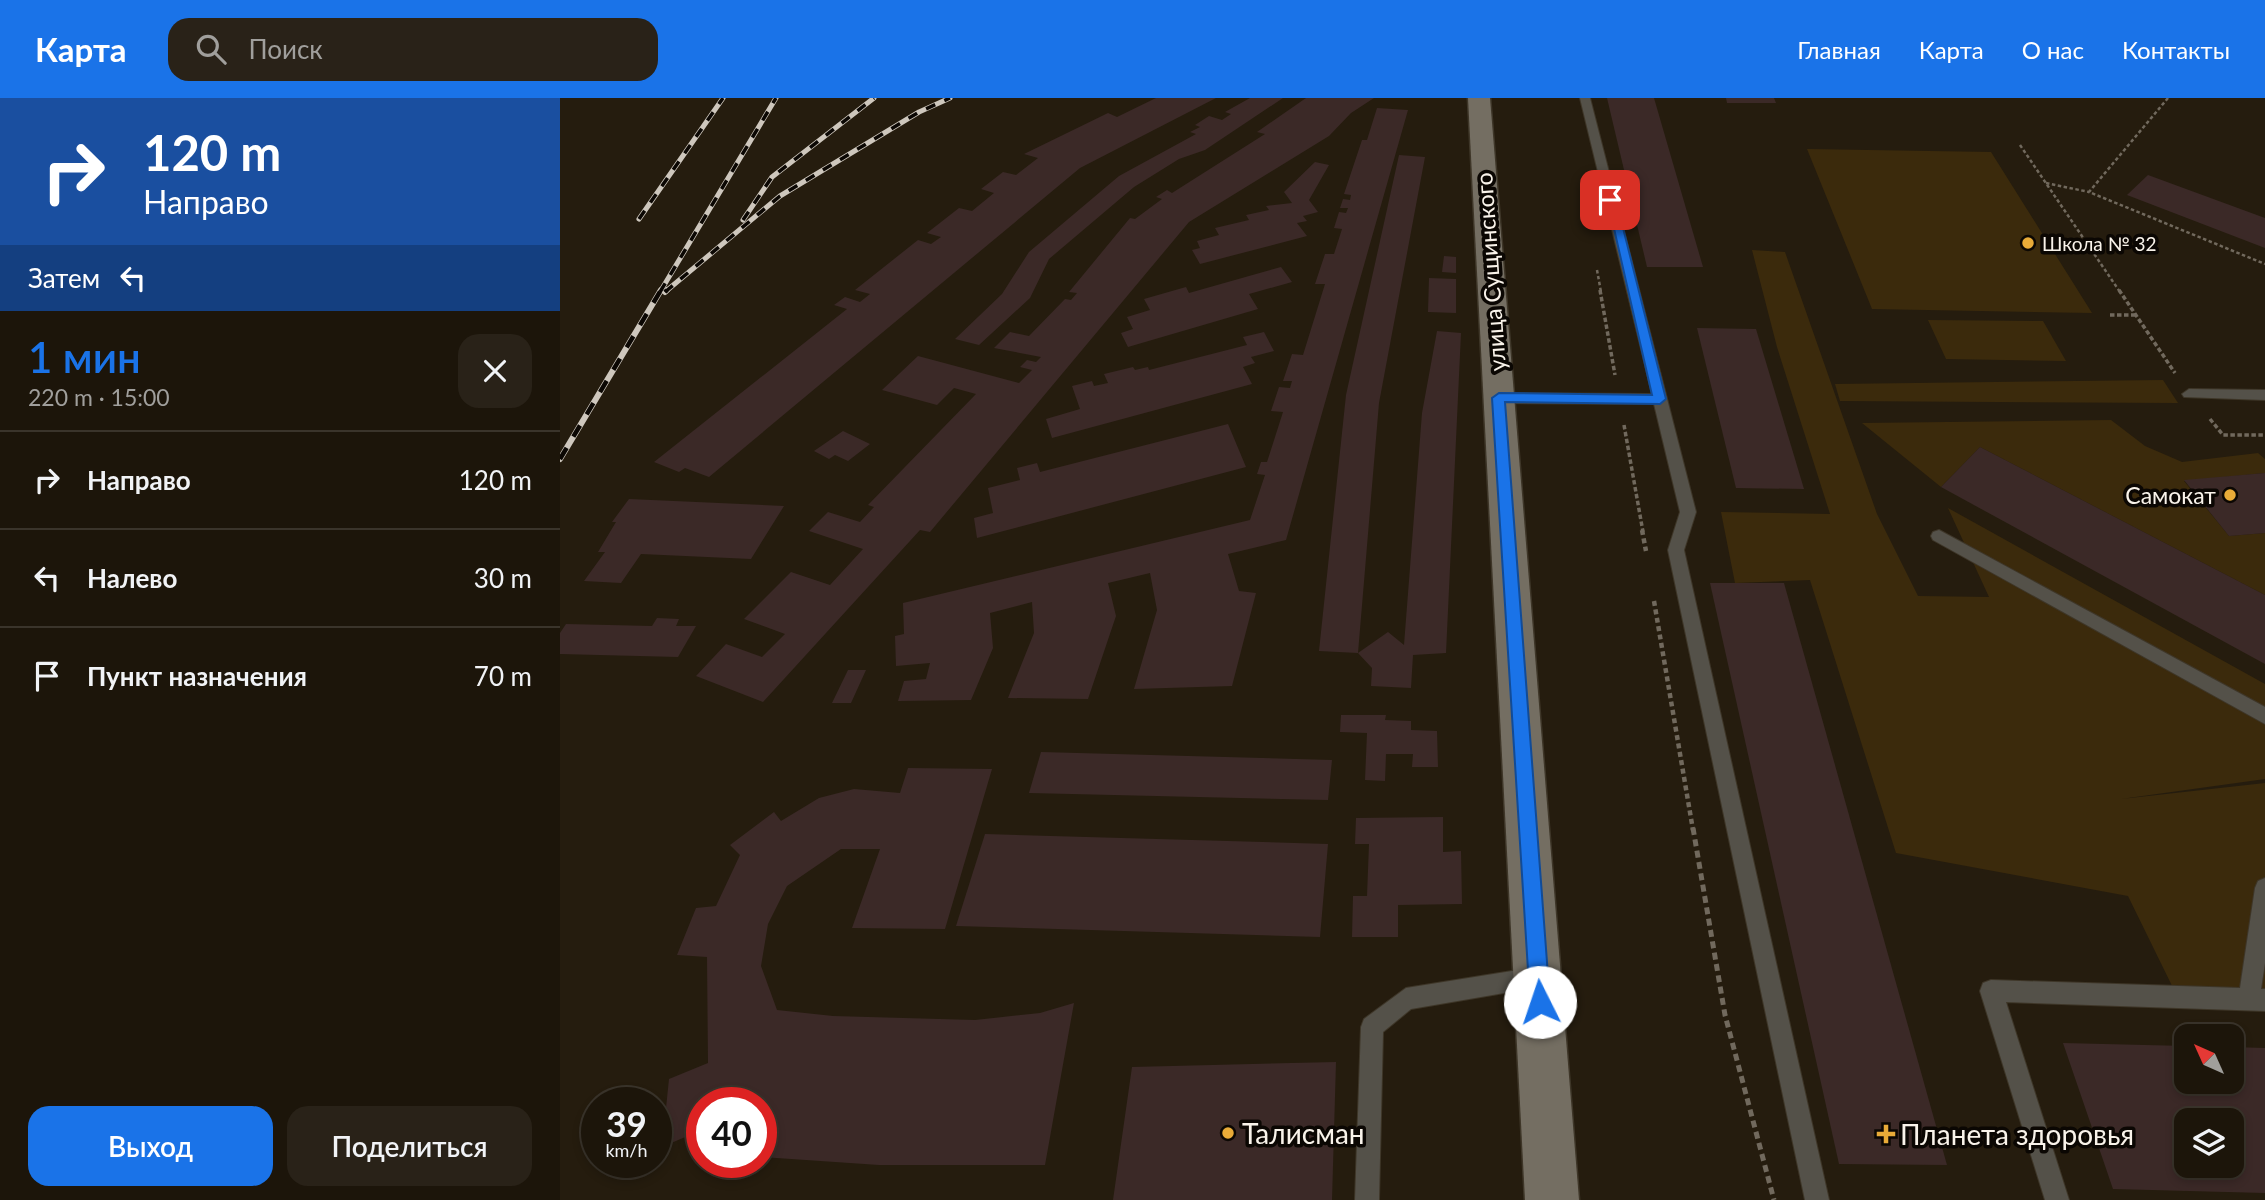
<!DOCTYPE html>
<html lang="ru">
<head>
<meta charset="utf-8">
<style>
	body { margin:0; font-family:Lato,sans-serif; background:#292218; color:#f1f3f6; height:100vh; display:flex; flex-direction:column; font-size:26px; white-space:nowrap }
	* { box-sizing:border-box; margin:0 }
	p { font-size:23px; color:#a09f9c }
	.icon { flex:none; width:38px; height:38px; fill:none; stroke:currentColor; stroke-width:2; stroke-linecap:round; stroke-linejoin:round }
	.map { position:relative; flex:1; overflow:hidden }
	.details { display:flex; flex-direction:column; background:#1c150a; width:560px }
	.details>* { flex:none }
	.top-card { background:#1a4fa0; color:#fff; overflow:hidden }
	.needle { width:46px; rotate:315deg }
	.tools { position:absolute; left:1614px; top:926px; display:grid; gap:14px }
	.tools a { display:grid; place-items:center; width:70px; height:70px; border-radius:14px; background:#1c150a; box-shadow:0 4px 10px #0003,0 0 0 2px #3a342b; font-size:35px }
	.speed { position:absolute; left:21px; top:989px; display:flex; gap:14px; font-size:35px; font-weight:700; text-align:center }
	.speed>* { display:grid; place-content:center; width:91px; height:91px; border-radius:50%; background:#1c150a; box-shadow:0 4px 10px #0003,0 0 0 2px #3a342b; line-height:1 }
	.speed small { font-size:18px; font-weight:400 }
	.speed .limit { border:10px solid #d22; background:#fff; color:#111 }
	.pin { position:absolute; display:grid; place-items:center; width:60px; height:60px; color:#fff; margin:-30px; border-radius:14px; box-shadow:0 4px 10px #0006 }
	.me { position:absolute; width:77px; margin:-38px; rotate:356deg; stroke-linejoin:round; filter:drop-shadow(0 0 5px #0008) }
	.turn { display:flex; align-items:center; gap:24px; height:147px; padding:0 28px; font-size:32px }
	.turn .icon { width:91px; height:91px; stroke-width:2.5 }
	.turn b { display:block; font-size:49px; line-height:60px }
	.then { display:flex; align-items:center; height:66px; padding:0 28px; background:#0003; gap:14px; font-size:26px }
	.round { display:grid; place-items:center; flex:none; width:74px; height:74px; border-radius:21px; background:#292218 }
	.head { display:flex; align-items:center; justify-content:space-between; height:119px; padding:0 28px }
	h1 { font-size:42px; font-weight:600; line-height:52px; color:#1a73e8 }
	.primary-button { display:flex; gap:14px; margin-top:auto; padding:14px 28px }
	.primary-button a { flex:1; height:80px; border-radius:21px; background:#1a73e8; color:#fff; font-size:28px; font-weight:600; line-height:80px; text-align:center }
	.primary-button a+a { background:#292218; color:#f1f3f6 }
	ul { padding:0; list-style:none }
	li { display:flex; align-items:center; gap:21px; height:98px; padding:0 28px; border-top:2px solid #3a342b }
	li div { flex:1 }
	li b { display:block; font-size:26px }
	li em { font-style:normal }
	header { display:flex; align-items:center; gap:42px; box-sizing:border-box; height:98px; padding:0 35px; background:#1a73e8; color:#fff }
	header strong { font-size:33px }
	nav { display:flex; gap:38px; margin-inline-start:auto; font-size:24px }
	.search { width:490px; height:63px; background:#292218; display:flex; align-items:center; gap:18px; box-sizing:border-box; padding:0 24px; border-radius:21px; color:#a09f9c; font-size:26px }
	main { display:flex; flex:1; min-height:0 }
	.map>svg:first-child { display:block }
	.green { fill:#3b2a0c }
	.building { fill:#3b2927; fill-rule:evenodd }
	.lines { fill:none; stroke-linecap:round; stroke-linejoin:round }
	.lane-casing { stroke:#3e3628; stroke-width:2 }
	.secondary-casing { stroke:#3e3628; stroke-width:3 }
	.path-far3 { stroke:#71695d; stroke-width:2.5; stroke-dasharray:3.5 2.5; stroke-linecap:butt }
	.path-far2 { stroke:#71695d; stroke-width:3.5; stroke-dasharray:4.5 2.5; stroke-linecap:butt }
	.path-far1 { stroke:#71695d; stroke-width:4.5; stroke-dasharray:5 3.5; stroke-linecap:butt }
	.path { stroke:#71695d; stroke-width:5; stroke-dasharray:7 4.5; stroke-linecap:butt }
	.lane { fill:#545149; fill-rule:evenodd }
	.secondary { fill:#746e62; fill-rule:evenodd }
	.rail-far1-casing { stroke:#cec7bd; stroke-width:5 }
	.rail-casing { stroke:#cec7bd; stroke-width:6 }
	.rail-far1 { stroke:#0b0703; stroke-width:3.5; stroke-dasharray:10; stroke-linecap:butt }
	.rail { stroke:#0b0703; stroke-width:4.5; stroke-dasharray:13; stroke-linecap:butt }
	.route { fill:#1a73e8; stroke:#114b97; stroke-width:2 }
	.poi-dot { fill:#e9ab38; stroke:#0b0703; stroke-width:2.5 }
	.labels { text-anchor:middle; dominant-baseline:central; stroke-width:7; stroke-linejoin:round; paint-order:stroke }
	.far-poi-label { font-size:19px; fill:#f9f3ea; stroke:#0b0703; text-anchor:start }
	.street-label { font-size:23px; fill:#f9f3ea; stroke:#0b0703 }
	.poi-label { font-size:23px; fill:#f9f3ea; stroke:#0b0703; text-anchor:end }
	.near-poi-label { font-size:28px; fill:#f9f3ea; stroke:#0b0703; text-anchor:start }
</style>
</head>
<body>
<header>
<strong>Карта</strong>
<div class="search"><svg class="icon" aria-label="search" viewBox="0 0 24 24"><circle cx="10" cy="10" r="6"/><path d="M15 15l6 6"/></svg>Поиск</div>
<nav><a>Главная</a><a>Карта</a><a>О нас</a><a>Контакты</a></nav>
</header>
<main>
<section class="details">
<div class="top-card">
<div class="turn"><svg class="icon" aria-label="right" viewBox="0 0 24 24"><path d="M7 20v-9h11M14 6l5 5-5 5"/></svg><div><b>120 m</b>Направо</div></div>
<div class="then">Затем<svg class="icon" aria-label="left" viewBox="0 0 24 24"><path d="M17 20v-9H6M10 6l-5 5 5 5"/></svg></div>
</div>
<div class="head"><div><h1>1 мин</h1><p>220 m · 15:00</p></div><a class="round"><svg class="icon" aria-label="close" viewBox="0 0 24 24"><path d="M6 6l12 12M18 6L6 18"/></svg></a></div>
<ul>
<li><svg class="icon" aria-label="right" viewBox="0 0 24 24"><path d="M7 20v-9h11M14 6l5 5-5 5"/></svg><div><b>Направо</b></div><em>120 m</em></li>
<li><svg class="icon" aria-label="left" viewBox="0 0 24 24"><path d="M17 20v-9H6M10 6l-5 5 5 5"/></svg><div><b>Налево</b></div><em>30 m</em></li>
<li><svg class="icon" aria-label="arrive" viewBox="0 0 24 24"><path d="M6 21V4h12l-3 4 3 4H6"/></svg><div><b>Пункт назначения</b></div><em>70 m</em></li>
</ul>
<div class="primary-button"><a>Выход</a><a>Поделиться</a></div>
</section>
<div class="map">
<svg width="1705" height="1102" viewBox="0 0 1705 1102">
	<rect width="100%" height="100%" fill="#251c0e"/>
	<!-- green -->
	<g class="green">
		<path d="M1247 51 1431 54 1532 215 1312 211Z"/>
		<path d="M1192 152 1225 154 1317 416 1358 498 1429 499 1388 410 1705 586V681L1561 701 1705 685V899L1617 898 1568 798 1336 755 1250 482 1175 485 1161 414 1270 416 1217 249Z"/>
		<path d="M1368 222 1483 223 1506 263 1386 261Z"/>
		<path d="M1603 282 1618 305 1280 303 1275 286Z"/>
		<path d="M1551 322 1585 348 1622 364 1698 355 1705 361V375L1624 383 1669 438 1705 435V497L1420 349 1381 389 1302 325Z"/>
	</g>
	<!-- building -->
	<g class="building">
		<path d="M596 0H656L520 70 149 379 125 370 119 374 94 364 287 211 274 207 285 199 300 204 310 196 295 192 358 142 371 146 381 139 367 135 399 110 412 113 434 95 421 91 443 74 456 77 478 60 464 56 548 15 557 19Z"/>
		<path d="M690 0H723L645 52 619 61 574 89 489 161 470 200 419 247 395 241 442 196 469 154 559 78 636 36 630 34 640 29 635 27 649 18 662 22 671 16 665 14Z"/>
		<path d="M746 0H814L791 15 769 38 629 124 370 434 360 432 203 604 136 578 166 546 202 559 225 536 184 521 231 474 270 487 303 451 249 433 268 414 300 424 314 409 308 407 416 296 394 290 377 307 322 292 358 258 459 285 472 272 460 269 467 262 476 264 481 259 434 250 450 234 469 238 505 201 511 202 517 195 509 194 570 120 575 121 602 101 596 99 607 92 612 95 705 36 697 34Z"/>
		<path d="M1047 0H1094L1143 169H1087Z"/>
		<path d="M1166 0H1214L1216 5H1167Z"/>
		<path d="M817 10 848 12 726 442 668 456 679 493 696 495 672 588 574 591 597 512 590 475 548 485 556 518 528 601 448 600 474 535 472 504 430 515 433 550 411 602 338 603 344 583 366 581 370 565 336 568 335 538 344 536 343 505 690 422 705 377 697 376 701 364H707L723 314 711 313 719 289 730 290 732 283H723L732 256 743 257 765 186H755L765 156H774L782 131 774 130 779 114 786 115 788 110H780L783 101 790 102 791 97 784 96 802 42H807Z"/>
		<path d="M839 57 865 59 819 305 798 555 759 553 786 297Z"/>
		<path d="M755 64 769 67 749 102 758 114 743 118 747 123 737 125 747 138 640 166 632 152 640 150 637 143 659 137 655 130 689 122 686 117 709 112 706 108 732 105 724 94Z"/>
		<path d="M1588 77 1705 120V150L1567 97Z"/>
		<path d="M884 158 896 159V175L882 174Z"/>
		<path d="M721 169 732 184 689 196 698 211 568 249 561 235 573 231 567 219 590 212 584 201 626 189 629 195Z"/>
		<path d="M869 180 896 181V215L868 214Z"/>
		<path d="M1137 230 1196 231 1244 391 1176 390Z"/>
		<path d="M877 233 901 235 886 555 853 557 851 590 811 588 812 570 798 555 828 534 844 547 862 315Z"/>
		<path d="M704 234 714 253 691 259 695 265 683 269 692 286 492 340 486 321 520 311 512 288 532 283 534 288 548 285 544 276 573 269 575 272 588 269 589 272 687 247 683 239Z"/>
		<path d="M668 326 686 369 417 440 414 420 433 415 428 390 460 382 457 370 477 365 480 374Z"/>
		<path d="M283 333 310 346 288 363 275 357 269 361 254 353Z"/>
		<path d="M1420 349 1705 497V566L1381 389Z"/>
		<path d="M1705 375V435L1669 438 1624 382Z"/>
		<path d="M69 401 224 408 191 461 81 456 61 485 24 483 45 454H38L56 424H52Z"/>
		<path d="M1150 485H1224L1387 1067 1279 1066Z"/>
		<path d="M97 520 119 521 116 528H136L118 559 0 556V535L6 526 92 528Z"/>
		<path d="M288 572H306L291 605H272Z"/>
		<path d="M781 617H826L825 622 851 623V632L877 633 878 669H852L853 656H826L825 683 805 682 807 635 780 634Z"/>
		<path d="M481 654 772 662 768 702 469 695Z"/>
		<path d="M348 670 432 671 385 831 292 830 320 751H281L227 788 208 826 201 868 217 912 273 918 415 922 480 915 514 905 485 1067H319L201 1059V1004H142V1034L139 1033 102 1049 109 981 148 965 147 859 117 857 136 810 156 808 180 757 170 747 214 714 221 723 259 700 294 691 340 695Z"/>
		<path d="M883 719V754L901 753 902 806 838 807V839H792L793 798H807L809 746H795L796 720Z"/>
		<path d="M425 736 768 746 760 839 396 828Z"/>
		<path d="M1503 945 1626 948V984H1671V949L1705 950V1095L1553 1091ZM1626 1022H1671V1068H1626Z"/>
		<path d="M776 964 772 1102H553L572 969Z"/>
	</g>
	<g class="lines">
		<!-- lane casing -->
		<g class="lane-casing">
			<g id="lane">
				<path d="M1020 0H1030L1136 414 1124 452 1269 1102H1245L1108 452 1120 414 1094 306 939 305 932 300 939 295 1092 296Z"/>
				<path d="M1629 291 1705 292V302L1624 299 1622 296Z"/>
				<path d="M1379 432 1705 609V626L1373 442 1371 438 1373 434Z"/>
				<path d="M1705 780V865L1701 891H1705V913L1446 904 1509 1102H1485L1420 893 1423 885 1431 882 1680 890 1695 790 1698 783Z"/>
				<path d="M977 869 985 872 988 880 985 888 851 911 823 934 819 1102H795L801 929 804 921 846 890Z"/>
			</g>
		</g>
		<!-- secondary casing -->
		<g class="secondary-casing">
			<path id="secondary" d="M908 0H930L1019 1102H965Z"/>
		</g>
		<!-- path-far3 -->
		<g class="path-far3">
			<path d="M1608 0 1529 94 1705 166"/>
			<path d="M1460 47 1560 194"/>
			<path d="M1486 85 1529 94"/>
			<path d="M1037 172 1041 194"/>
		</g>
		<!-- path-far2 -->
		<g class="path-far2">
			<path d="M1040 192 1055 277"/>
			<path d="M1559 192 1615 275"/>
			<path d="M1550 217H1575"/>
			<path d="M1650 321 1663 337H1705"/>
			<path d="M1064 327 1083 434"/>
		</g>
		<!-- path-far1 -->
		<g class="path-far1">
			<path d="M1082 432 1086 453"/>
			<path d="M1094 503 1133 732"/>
		</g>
		<!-- path -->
		<path class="path" d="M1133 730 1165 917 1214 1102"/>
		<!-- lane -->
		<use href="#lane" class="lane"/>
		<!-- secondary -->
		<use href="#secondary" class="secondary"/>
		<!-- rail-far1 casing -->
		<g class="rail-far1-casing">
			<g id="rail-far1">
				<path d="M79 121 163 0"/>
				<path d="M183 122 212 79 314 0"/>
				<path d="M100 194 216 0"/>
				<path d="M105 194 220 98 359 14 390 0"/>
			</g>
		</g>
		<!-- rail casing -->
		<g class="rail-casing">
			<g id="rail">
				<path d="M105 194 107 192"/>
				<path d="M0 361 101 192"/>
			</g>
		</g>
		<!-- rail-far1 -->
		<use href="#rail-far1" class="rail-far1"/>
		<!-- rail -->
		<use href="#rail" class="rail"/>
	</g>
	<!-- route -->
	<path class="route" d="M1047 100 1056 102 1106 301 1100 306 945 304 990 904 987 911 980 914 973 911 970 904 932 300 939 295 1092 297Z"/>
	<!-- markers -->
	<g class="poi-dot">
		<circle cx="1468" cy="145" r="7"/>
		<circle cx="1670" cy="397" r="7"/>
		<circle cx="668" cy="1035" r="7"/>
		<path d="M1322.5 1025.5h7v7h7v7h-7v7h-7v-7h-7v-7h7z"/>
	</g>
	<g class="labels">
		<!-- far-poi labels -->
		<g class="far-poi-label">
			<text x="1482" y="145">Школа № 32</text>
		</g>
		<!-- street labels -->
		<g class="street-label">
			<text transform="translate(930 174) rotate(-94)">улица Сущинского</text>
		</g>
		<!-- poi labels -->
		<g class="poi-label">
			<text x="1656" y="397">Самокат</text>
		</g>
		<!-- near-poi labels -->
		<g class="near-poi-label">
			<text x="682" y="1035">Талисман</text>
			<text x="1340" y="1036">Планета здоровья</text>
		</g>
	</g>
</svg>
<div class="tools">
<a><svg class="needle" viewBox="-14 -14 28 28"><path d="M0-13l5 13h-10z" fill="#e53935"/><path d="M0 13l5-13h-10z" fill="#a09f9c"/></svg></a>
<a><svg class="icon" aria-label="layers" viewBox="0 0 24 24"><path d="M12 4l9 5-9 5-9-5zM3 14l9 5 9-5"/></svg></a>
</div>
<div class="speed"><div>39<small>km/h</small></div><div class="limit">40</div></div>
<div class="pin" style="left:1050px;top:102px;background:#d93025"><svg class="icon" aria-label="arrive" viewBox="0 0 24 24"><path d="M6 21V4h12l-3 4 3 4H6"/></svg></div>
<svg class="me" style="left:980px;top:904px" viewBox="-20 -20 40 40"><circle r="19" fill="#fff"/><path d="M0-13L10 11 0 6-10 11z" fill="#1a73e8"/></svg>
</div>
</main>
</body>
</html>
